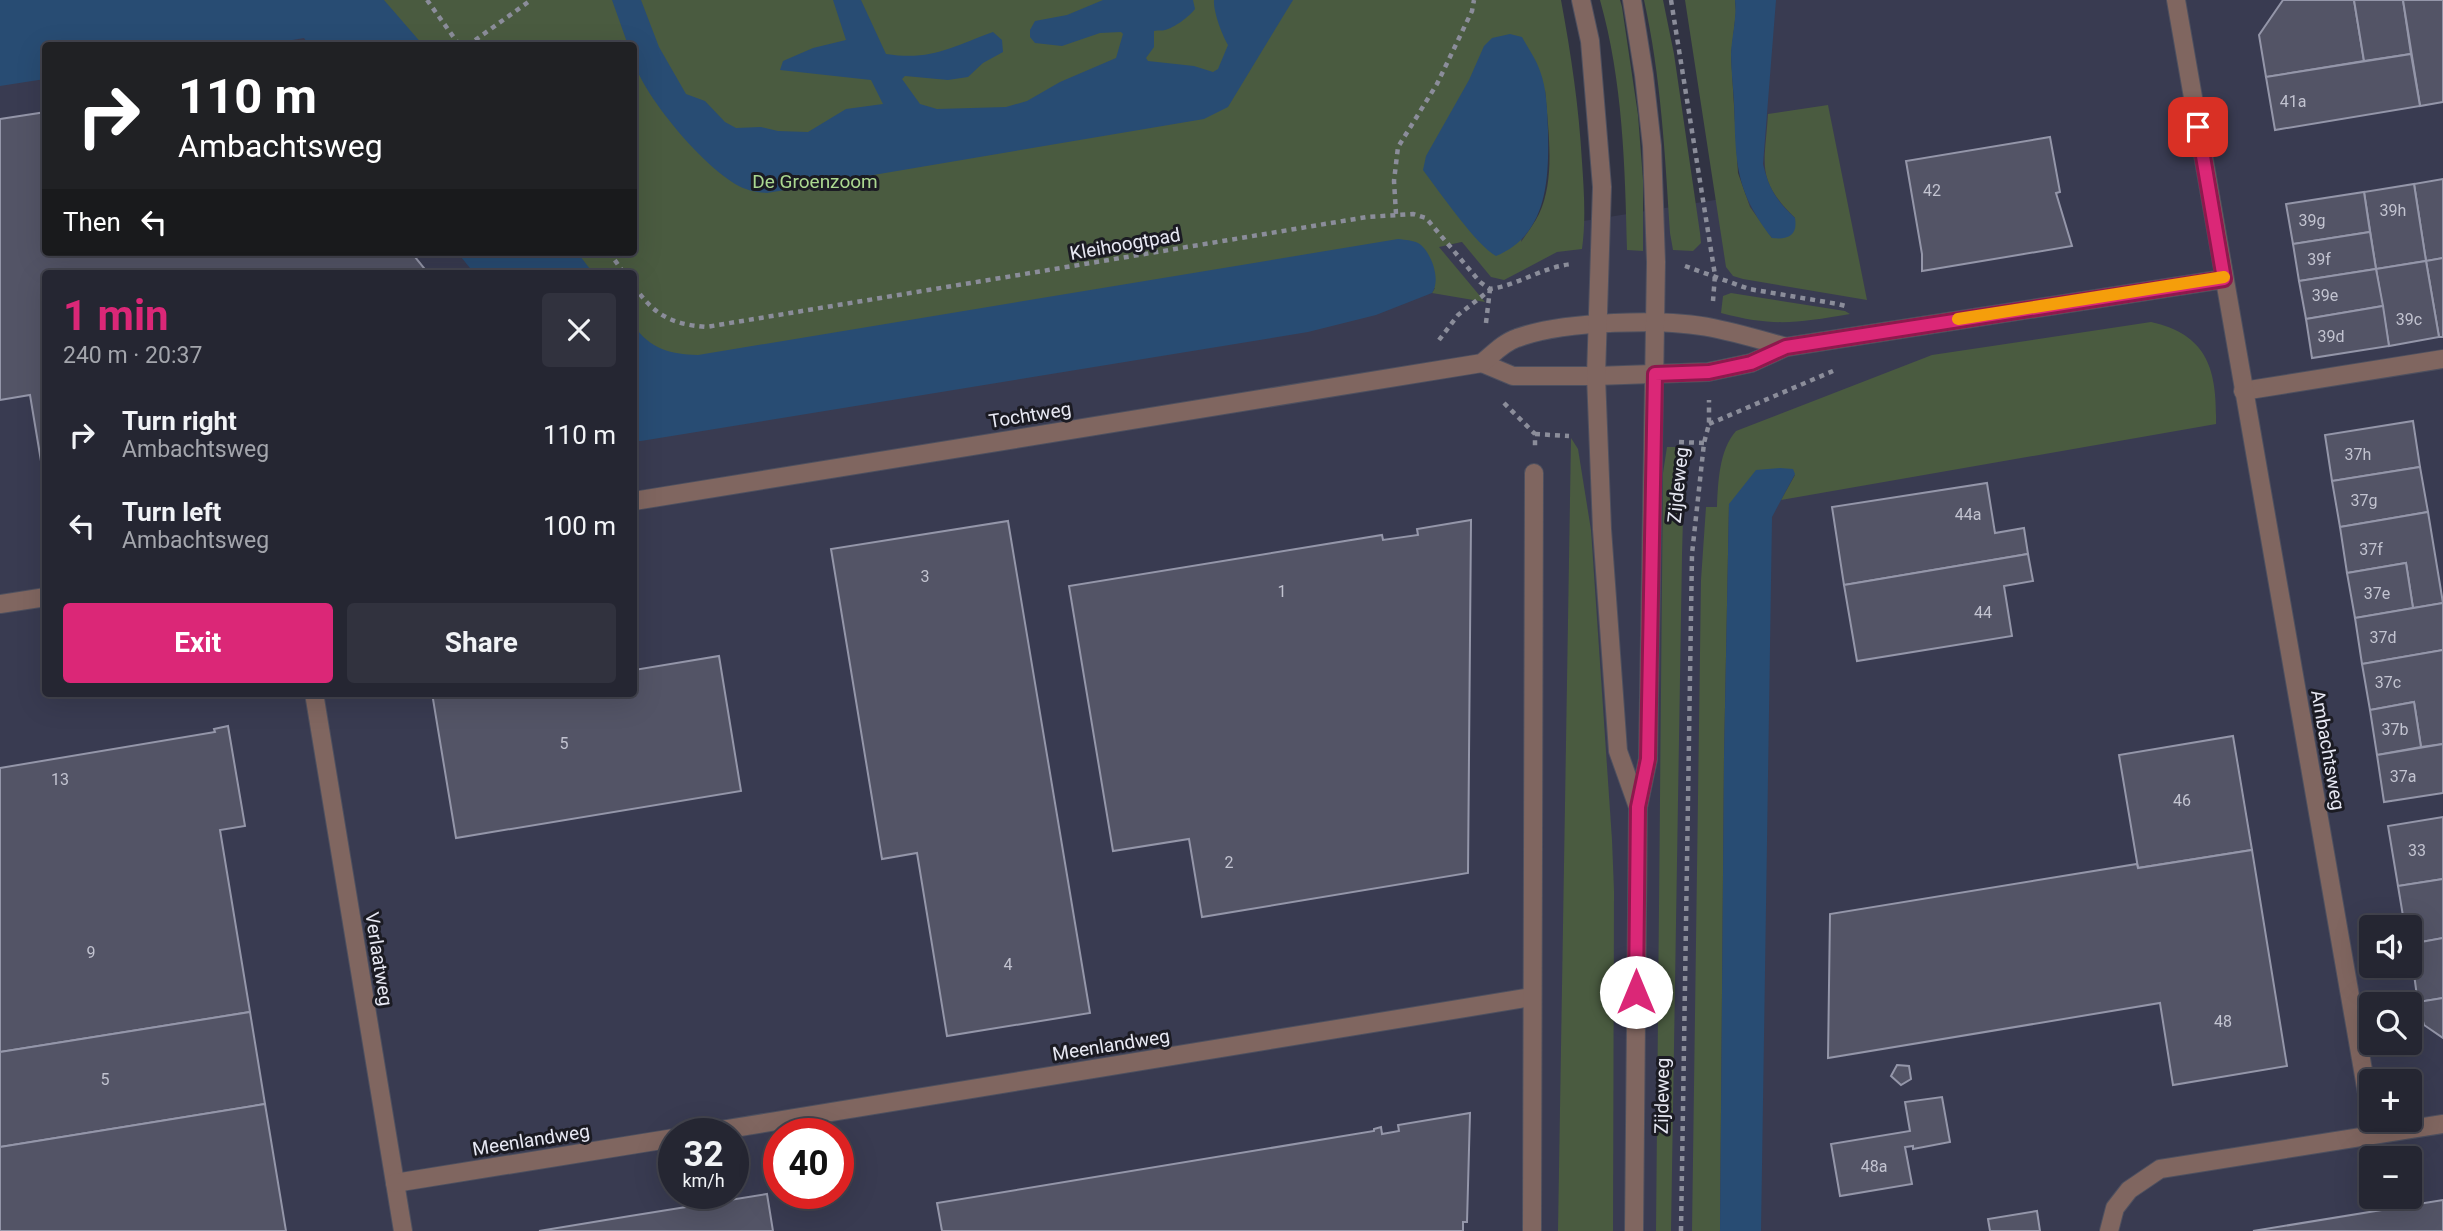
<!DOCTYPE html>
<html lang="en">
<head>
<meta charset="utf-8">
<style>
	body { margin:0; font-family:Roboto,sans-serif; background:#31323e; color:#f1f3f6; height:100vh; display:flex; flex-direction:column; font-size:26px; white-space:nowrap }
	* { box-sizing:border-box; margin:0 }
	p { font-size:23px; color:#a3a5ac }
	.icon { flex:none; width:38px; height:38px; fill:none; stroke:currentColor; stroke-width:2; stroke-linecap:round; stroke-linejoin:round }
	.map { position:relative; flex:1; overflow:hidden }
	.details { position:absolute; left:42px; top:270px; width:595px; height:427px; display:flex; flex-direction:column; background:#252632; border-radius:7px; box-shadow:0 7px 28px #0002,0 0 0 2px #42434d }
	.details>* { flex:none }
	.top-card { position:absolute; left:42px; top:42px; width:595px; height:214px; border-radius:7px; box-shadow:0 7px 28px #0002,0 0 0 2px #42434d; background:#202124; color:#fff; overflow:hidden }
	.fabs { position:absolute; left:2359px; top:915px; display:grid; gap:14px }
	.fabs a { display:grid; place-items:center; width:63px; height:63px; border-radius:7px; background:#252632; box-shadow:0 7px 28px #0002,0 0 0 2px #42434d; font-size:35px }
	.speed { position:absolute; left:658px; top:1118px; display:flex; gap:14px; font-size:35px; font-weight:700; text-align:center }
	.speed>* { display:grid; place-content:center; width:91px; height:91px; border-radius:50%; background:#252632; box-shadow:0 7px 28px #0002,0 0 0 2px #42434d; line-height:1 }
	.speed small { font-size:18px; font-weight:400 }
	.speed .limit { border:10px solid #d22; background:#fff; color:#111 }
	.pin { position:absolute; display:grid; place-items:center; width:60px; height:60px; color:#fff; margin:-30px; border-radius:14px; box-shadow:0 4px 10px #0006 }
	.me { position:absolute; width:77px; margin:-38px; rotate:0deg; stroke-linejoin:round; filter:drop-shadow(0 0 5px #0008) }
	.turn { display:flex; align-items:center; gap:24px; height:147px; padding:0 21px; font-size:32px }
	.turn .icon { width:91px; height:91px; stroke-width:2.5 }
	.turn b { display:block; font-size:49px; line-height:60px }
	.then { display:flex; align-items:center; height:66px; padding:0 21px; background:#0003; gap:14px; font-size:26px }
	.round { display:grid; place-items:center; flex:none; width:74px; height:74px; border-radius:7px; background:#31323e }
	.summary { display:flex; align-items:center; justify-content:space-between; height:119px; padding:0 21px }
	h1 { font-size:42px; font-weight:700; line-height:52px; color:#db2777 }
	.primary-button { display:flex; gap:14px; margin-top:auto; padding:14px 21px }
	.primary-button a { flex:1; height:80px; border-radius:7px; background:#db2777; color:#fff; font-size:28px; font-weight:700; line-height:80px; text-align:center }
	.primary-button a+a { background:#31323e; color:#f1f3f6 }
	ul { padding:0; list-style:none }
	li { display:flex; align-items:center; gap:21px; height:91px; padding:0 21px }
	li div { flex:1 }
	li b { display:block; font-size:26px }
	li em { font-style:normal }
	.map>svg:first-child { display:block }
	.built { fill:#393b51; fill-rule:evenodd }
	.green { fill:#4a5b40; fill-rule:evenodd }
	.water { fill:#284c73 }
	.building { fill:#535466; stroke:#9496a9; stroke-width:2 }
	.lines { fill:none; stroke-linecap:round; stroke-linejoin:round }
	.service-casing { stroke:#4e505f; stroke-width:20 }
	.minor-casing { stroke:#4e505f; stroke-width:20 }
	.tertiary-casing { stroke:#4e505f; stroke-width:20 }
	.path { stroke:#8b8d9a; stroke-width:4.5; stroke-dasharray:5 5; stroke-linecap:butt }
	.service { stroke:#806660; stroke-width:18 }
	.minor { stroke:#806660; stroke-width:18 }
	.tertiary { stroke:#806660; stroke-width:18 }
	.route-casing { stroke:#8e194d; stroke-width:18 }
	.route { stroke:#db2777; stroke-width:12 }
	.slow { stroke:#f59e0b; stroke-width:12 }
	.labels { text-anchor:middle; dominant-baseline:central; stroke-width:6; stroke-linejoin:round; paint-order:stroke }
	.number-label { font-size:16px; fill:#c2c3d0 }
	.park-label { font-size:19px; fill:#abd890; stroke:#1b1b23 }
	.street-label { font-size:19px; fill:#e7e8f3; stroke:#1b1b23 }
</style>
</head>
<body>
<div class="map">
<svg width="2443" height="1231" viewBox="0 0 2443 1231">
	<rect width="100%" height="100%" fill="#313343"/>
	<!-- built -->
	<path class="built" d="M1760 0H2443V1231H0V48L312 5 345 45 46 46V252H513L530 273H46V693H634V400L1509 233 1759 193ZM2371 928H2410V966H2371ZM2371 1004H2410V1043H2371ZM2371 1082H2410V1120H2371ZM674 1134H733V1194H674ZM779 1134H838V1194H779ZM2371 1158H2410V1197H2371Z"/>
	<!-- green -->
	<g class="green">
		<path d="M0 0H1561C1571 54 1579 107 1582 162 1584 192 1586 220 1582 249L1557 252 1504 280 1491 277 1462 242 1439 247 1485 302 1432 293 1435 288 634 400V273H530L513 252H634V46L345 45 312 5ZM1545 90C1548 129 1556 178 1539 214 1534 224 1527 233 1521 242Z"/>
		<path d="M1600 0H1620L1622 7 1638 115 1643 180V251L1627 250C1625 166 1623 82 1600 0Z"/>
		<path d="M1644 0H1663L1674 54 1700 233 1701 243 1693 251 1673 250 1670 233C1665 154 1661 77 1644 0Z"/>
		<path d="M1685 0H1735L1736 12 1731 55 1738 173 1750 207 1772 238 1795 218C1755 179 1765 165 1768 114L1828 105 1867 300 1743 279 1733 276 1726 267Z"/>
		<path d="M1731 293 1845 311 1850 314C1797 323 1774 327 1721 313L1723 296Z"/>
		<path d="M2151 322C2209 335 2217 371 2216 424L1781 500 1795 475 1729 504 1724 758 1720 1231H1692L1701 580 1706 507H1717C1718 483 1719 450 1736 431L1932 355Z"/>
		<path d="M1571 438 1578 449 1591 530 1612 840 1614 891 1613 1231H1558Z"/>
		<path d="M1667 447H1680L1688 453 1684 482 1682 555 1671 1231H1656L1663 473Z"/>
	</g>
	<!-- water -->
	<g class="water">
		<path d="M0 0H384L423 45H309L304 38 258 46H46L45 79 0 86Z"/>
		<path d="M612 0H641L659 47 686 94 705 101 725 122 736 128 761 127 778 131 808 132 846 109 883 104 871 80 780 70 783 61 813 48 846 40 833 0H861L886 54C932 61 951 47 993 32L1002 40 1003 52 983 63 968 77 948 80 905 76 902 79 920 104 937 109 1006 107 1027 101 1060 82 1116 58 1123 34 1121 32 1100 33 1062 46 1035 43 1030 37V30L1035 21 1067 15 1103 0H1193L1195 9C1190 16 1174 28 1165 30 1162 31 1158 30 1154 31V47L1146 58 1148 61 1194 66 1213 72 1218 69 1228 45C1222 35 1213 11 1214 0H1293L1228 107 1204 119 767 193C760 192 752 192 746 189 711 177 644 97 634 62 633 57 634 51 634 46L628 45Z"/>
		<path d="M1735 0H1776L1763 164C1769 189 1776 200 1795 218 1798 236 1788 240 1772 238 1734 189 1736 161 1734 102 1733 86 1731 69 1731 54 1732 35 1737 18 1735 0Z"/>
		<path d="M1510 34 1522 37C1528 48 1536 59 1540 71 1547 89 1547 111 1548 130 1549 179 1548 234 1496 256 1477 246 1438 190 1423 170L1426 156 1469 80 1484 46 1492 38Z"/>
		<path d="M1398 239C1405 240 1415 240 1421 245 1432 255 1441 280 1432 293L1376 315 1308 332 641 441H634V326C651 349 669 354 698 355Z"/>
		<path d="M457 252H577L593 273H474Z"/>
		<path d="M1780 468 1793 469 1795 474 1772 517 1761 1231H1720L1724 758 1729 504 1756 470Z"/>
	</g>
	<!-- building -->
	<g class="building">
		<path d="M2283 0H2354L2364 61 2266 77 2259 35Z"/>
		<path d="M2354 0H2403L2411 54 2364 61Z"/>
		<path d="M2403 0H2443V102L2420 106Z"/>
		<path d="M2411 54 2420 106 2275 130 2266 77Z"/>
		<path d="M46 112V252H411L428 273H46V491L30 395 0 400V119Z"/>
		<path d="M2050 137 2060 192 2056 193 2072 246 1922 271V254L1906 161Z"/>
		<path d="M2443 179V258L2426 261 2414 184Z"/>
		<path d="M2414 184 2426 261 2376 269 2364 192Z"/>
		<path d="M2364 192 2370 232 2293 244 2286 204Z"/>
		<path d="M2370 232 2376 269 2299 281 2293 244Z"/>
		<path d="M2443 258V337H2439L2426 261Z"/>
		<path d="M2426 261 2439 337 2389 346 2376 269Z"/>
		<path d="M2376 269 2383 306 2306 319 2299 281Z"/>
		<path d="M2383 306 2389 346 2312 358 2306 319Z"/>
		<path d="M2413 421 2420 467 2332 481 2325 435Z"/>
		<path d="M2420 467 2428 512 2340 527 2332 481Z"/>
		<path d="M1987 483 1995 533 2024 528 2028 554 1844 585 1832 507Z"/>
		<path d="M2428 512 2443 603 2413 608 2406 563 2347 573 2340 527Z"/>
		<path d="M1471 520 1468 873 1202 917 1189 839 1113 851 1069 586 1382 535 1383 540 1418 535 1417 529Z"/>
		<path d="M1008 521 1090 1013 947 1036 917 853 882 859 831 549Z"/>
		<path d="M2028 554 2033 581 2004 586 2012 636 1857 661 1844 585Z"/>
		<path d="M2406 563 2413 608 2355 618 2347 573Z"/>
		<path d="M2443 603V650L2362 664 2355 618Z"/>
		<path d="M2443 650V744L2421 747 2414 702 2370 710 2362 664Z"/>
		<path d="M719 656 741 791 456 838 432 693H634V670Z"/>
		<path d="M2414 702 2421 747 2377 755 2370 710Z"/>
		<path d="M228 726 245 826 220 830 250 1012 0 1052V768L215 732 214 729Z"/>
		<path d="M2233 736 2252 850 2138 868 2119 755Z"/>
		<path d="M2443 744V793L2384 802 2377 755Z"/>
		<path d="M2443 817V879L2398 886 2388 826Z"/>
		<path d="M2252 850 2287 1066 2173 1085 2160 1003 1828 1058 1830 914 2137 864 2138 868Z"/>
		<path d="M2443 879V938L2410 944V928H2405L2398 886Z"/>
		<path d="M2443 938V998L2418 1002V1004L2410 944Z"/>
		<path d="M2443 998V1038L2424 1025 2418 1002Z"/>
		<path d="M250 1012 265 1104 0 1147V1052Z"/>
		<path d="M1897 1065 1909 1066 1911 1079 1901 1085 1891 1076Z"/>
		<path d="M1942 1097 1950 1142 1913 1149V1146L1905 1147 1912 1184 1840 1196 1831 1144 1910 1131 1905 1102Z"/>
		<path d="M265 1104 286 1231H0V1147Z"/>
		<path d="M1470 1113 1467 1222H1463V1231H942L937 1203 1374 1131V1129L1381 1127 1382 1134 1399 1131 1398 1125Z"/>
		<path d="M767 1194 773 1231H539L630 1216Z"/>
		<path d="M2443 1200V1231H2253Z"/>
		<path d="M2037 1211 2040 1231H1990L1988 1219Z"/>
	</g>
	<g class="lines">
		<!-- service casing -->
		<g class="service-casing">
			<path id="service" d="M2243 391 2443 359"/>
		</g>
		<!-- minor casing -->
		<g class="minor-casing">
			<g id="minor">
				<path d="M2176 0 2371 1116"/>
				<path d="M1482 363 1513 376H1596L1708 372 1751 363 1786 347 2224 279"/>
				<path d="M634 501 1482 363C1492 355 1504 342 1517 338 1563 321 1665 318 1713 328 1737 333 1762 340 1786 347"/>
				<path d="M0 604 46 597"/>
				<path d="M314 693 403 1231"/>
				<path d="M697 1134 1532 997"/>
				<path d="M395 1183 674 1138"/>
				<path d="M1532 1231 1534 473"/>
				<path d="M2109 1231 2115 1208 2129 1190 2160 1169 2443 1124"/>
			</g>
		</g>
		<!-- tertiary casing -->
		<g class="tertiary-casing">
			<g id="tertiary">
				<path d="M1581 0 1590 41 1602 187 1596 376 1602 529 1618 751 1638 807"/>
				<path d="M1632 0 1644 75 1652 146 1656 262 1648 759 1638 807 1634 1231"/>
			</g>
		</g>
		<!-- path -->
		<g class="path">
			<path d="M427 0 460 46"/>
			<path d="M1671 0 1715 275 1713 301"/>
			<path d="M467 46 531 0"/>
			<path d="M1396 214 1394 181 1398 147 1437 84 1472 11 1474 0"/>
			<path d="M609 252 624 273"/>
			<path d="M1685 266 1749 289 1838 304 1849 307"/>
			<path d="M634 286C654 315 671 324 706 327L1367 217 1413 214 1426 218 1480 282 1490 289C1519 285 1542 267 1572 264"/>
			<path d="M1486 323 1490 289"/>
			<path d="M1439 340 1458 315 1490 290"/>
			<path d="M1504 403 1535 434V448"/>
			<path d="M1709 424 1833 371"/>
			<path d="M1535 434 1569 436"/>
			<path d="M1679 442 1704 443"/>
			<path d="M1681 1231 1692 554 1704 443 1709 424V400"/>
		</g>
		<!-- service -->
		<use href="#service" class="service"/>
		<!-- minor -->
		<use href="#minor" class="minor"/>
		<!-- tertiary -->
		<use href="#tertiary" class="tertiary"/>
	</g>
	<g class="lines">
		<!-- route casing -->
		<g class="route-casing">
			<path id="route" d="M1636 992 1638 807 1648 759 1655 374 1709 372 1751 363 1786 347 2224 279 2198 127"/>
		</g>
		<!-- route -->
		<use href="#route" class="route"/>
		<!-- slow -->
		<path class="slow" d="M1958 319 2224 277"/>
	</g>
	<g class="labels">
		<!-- number labels -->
		<g class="number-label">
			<text x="2293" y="101">41a</text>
			<text x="1932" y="190">42</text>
			<text x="2393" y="210">39h</text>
			<text x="2312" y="220">39g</text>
			<text x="2319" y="259">39f</text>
			<text x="2325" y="295">39e</text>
			<text x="2409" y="319">39c</text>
			<text x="2331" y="336">39d</text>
			<text x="2358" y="454">37h</text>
			<text x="2364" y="500">37g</text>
			<text x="1968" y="514">44a</text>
			<text x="2371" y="549">37f</text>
			<text x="925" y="576">3</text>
			<text x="1282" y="591">1</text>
			<text x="2377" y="593">37e</text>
			<text x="1983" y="612">44</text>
			<text x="2383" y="637">37d</text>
			<text x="2388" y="682">37c</text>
			<text x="2395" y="729">37b</text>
			<text x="564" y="743">5</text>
			<text x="2403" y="776">37a</text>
			<text x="60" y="779">13</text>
			<text x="2182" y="800">46</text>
			<text x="2417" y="850">33</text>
			<text x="1229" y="862">2</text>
			<text x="91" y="952">9</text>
			<text x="1008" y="964">4</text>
			<text x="2223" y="1021">48</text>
			<text x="105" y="1079">5</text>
			<text x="1874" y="1166">48a</text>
		</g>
		<!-- park labels -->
		<g class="park-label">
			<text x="815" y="181">De Groenzoom</text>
		</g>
		<!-- street labels -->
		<g class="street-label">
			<text transform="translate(1125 244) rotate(-10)">Kleihoogtpad</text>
			<text transform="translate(1030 415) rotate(-9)">Tochtweg</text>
			<text transform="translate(1678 485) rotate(-84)">Zijdeweg</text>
			<text transform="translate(2328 750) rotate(80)">Ambachtsweg</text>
			<text transform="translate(379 959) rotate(81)">Verlaatweg</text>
			<text transform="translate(1111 1045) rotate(-9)">Meenlandweg</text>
			<text transform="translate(1662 1096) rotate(-89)">Zijdeweg</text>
			<text transform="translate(531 1140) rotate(-9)">Meenlandweg</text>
		</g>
	</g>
</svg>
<div class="fabs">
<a><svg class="icon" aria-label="sound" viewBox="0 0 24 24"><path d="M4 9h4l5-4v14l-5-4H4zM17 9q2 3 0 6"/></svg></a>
<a><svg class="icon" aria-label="search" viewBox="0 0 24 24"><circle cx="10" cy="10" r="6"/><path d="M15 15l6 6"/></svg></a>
<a>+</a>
<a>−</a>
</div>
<div class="speed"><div>32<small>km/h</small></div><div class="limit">40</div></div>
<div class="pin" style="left:2198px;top:127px;background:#d93025"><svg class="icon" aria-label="arrive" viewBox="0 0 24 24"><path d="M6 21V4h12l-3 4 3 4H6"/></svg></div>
<svg class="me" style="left:1636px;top:992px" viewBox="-20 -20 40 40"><circle r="19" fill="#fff"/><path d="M0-13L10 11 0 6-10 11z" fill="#db2777"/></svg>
<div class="top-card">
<div class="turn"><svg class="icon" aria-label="right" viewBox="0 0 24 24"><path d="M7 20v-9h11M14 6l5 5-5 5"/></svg><div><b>110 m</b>Ambachtsweg</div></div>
<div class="then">Then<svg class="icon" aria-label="left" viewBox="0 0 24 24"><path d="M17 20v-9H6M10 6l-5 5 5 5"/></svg></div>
</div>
<section class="details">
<div class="summary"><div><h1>1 min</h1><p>240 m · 20:37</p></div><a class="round"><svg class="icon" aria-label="close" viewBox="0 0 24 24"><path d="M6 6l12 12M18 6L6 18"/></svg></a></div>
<ul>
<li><svg class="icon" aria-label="right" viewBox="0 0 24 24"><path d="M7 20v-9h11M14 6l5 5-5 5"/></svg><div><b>Turn right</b><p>Ambachtsweg</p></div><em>110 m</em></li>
<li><svg class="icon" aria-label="left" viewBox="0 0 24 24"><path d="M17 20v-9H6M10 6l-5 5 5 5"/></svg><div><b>Turn left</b><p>Ambachtsweg</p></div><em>100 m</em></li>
</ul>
<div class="primary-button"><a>Exit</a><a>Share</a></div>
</section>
</div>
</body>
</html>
